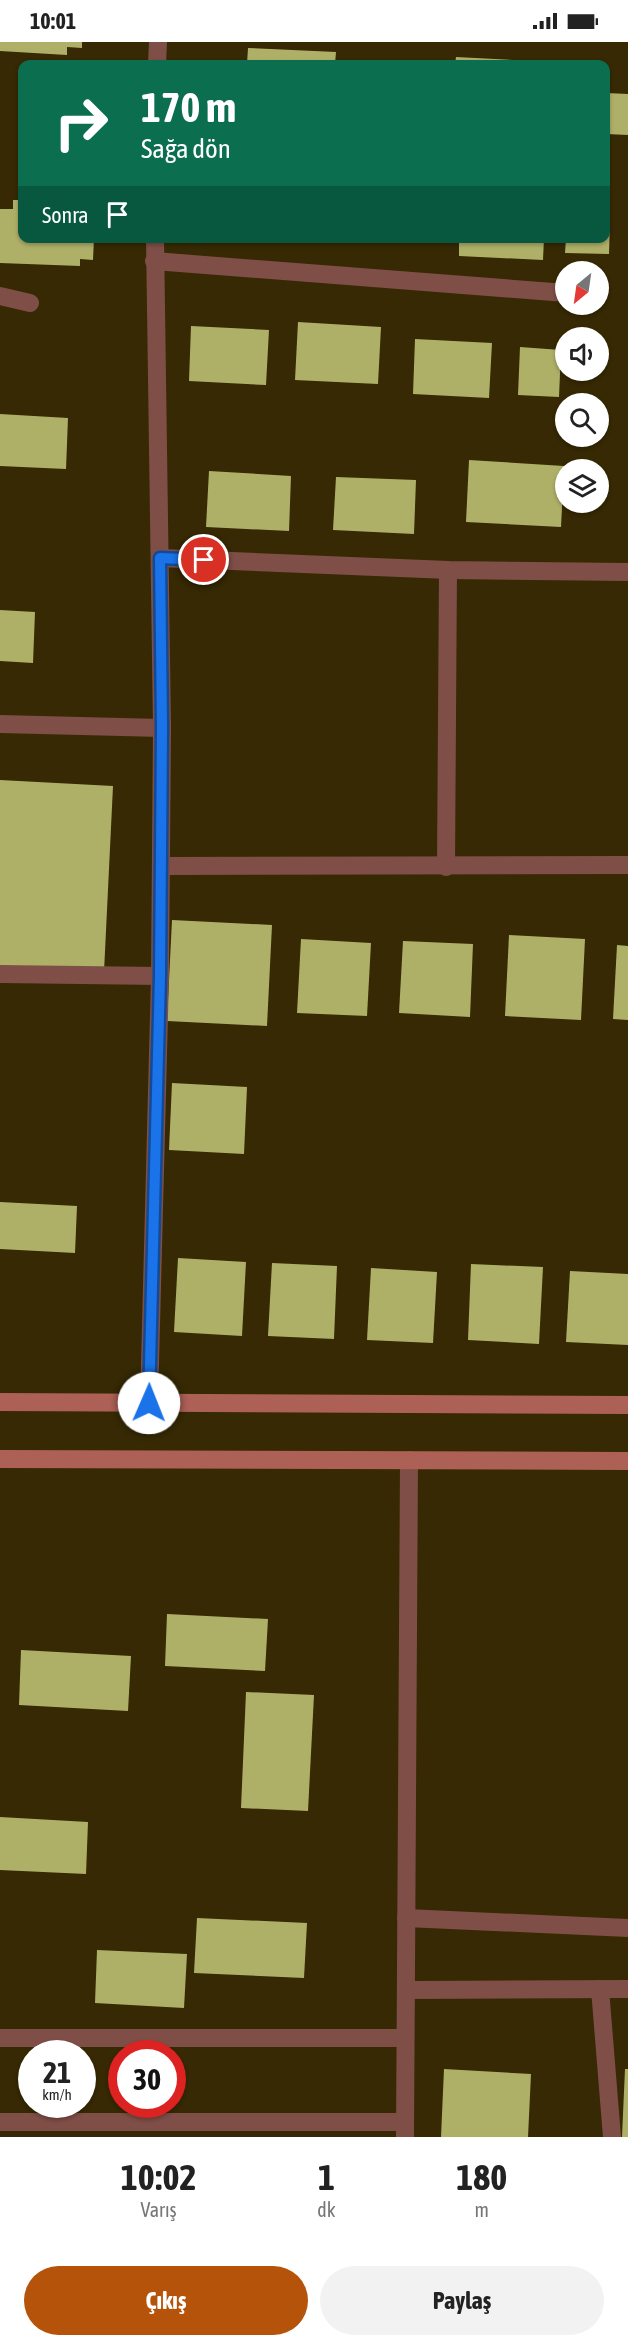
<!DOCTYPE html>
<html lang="tr">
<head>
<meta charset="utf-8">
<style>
	body { margin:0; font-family:"Asap Condensed",sans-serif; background:#f2f2f2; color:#222; height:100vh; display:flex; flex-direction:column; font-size:22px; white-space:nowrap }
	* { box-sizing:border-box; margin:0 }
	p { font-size:20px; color:#767676 }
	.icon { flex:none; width:33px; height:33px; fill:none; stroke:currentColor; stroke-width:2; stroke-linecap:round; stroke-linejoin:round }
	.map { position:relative; height:2095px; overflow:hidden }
	.sheet { display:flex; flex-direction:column; background:#fff; flex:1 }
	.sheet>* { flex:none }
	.top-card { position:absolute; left:18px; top:18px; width:592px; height:183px; border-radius:12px; box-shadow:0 2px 4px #0004; background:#0b6e4f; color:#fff; overflow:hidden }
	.needle { width:39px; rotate:209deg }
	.buttons { position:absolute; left:555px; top:219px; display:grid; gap:12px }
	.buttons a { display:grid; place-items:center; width:54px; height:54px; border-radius:50%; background:#fff; box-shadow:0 2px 4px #0004; font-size:30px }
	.speed { position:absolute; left:18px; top:1998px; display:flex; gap:12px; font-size:30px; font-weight:700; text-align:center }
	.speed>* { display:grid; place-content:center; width:78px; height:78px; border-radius:50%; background:#fff; box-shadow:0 2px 4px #0004; line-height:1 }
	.speed small { font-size:15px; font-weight:400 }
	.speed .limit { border:9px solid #d22; background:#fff; color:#111 }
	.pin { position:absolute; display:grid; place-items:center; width:51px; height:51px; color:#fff; margin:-26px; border:3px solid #fff; border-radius:50%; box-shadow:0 2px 6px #0007 }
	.me { position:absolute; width:66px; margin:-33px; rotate:1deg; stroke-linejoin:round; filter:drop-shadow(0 0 4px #0008) }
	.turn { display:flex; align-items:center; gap:21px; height:126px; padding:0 24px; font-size:27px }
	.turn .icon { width:78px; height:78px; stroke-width:2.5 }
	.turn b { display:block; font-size:42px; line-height:51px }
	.then { display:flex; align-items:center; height:57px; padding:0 24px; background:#0003; gap:12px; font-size:22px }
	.eta { display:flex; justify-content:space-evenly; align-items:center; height:102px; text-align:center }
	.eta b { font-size:36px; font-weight:700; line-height:42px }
	.button { display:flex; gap:12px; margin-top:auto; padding:12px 24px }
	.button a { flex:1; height:69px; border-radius:36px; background:#b45309; color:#fff; font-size:24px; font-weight:700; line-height:69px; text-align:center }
	.button a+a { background:#f2f2f2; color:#222 }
	.status { display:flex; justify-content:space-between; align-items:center; height:42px; padding:0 30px; background:#fff; direction:ltr }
	.status svg { height:16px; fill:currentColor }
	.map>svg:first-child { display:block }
	.building { fill:#afb068 }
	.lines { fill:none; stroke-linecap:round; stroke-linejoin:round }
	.service { stroke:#7f4e47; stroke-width:18 }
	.minor { stroke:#7f4e47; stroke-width:18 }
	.secondary { stroke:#ad6056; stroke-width:18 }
	.route-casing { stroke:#114b97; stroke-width:15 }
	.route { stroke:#1a73e8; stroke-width:10 }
</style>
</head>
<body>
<div class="status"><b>10:01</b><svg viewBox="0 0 49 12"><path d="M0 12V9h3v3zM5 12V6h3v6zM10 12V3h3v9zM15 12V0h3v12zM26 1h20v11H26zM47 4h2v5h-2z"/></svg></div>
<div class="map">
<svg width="628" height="2095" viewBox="0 0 628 2095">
	<rect width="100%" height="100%" fill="#362903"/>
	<!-- building -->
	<g class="building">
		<path d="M0 0H82V6L67 5V13L0 9Z"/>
		<path d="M248 6 336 10 335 22H247Z"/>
		<path d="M456 15 555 20V22H455Z"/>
		<path d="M606 51 628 52V93L606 92Z"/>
		<path d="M13 158H22V196H94L93 218 80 217V224L0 221V167H13Z"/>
		<path d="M606 177 610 178 609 212 565 211 566 196H606Z"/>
		<path d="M459 196H544L543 218 459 214Z"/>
		<path d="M298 280 381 285 378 342 295 338Z"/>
		<path d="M191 284 269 288 266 343 189 339Z"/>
		<path d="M415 297 492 301 489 356 413 352Z"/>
		<path d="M520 305 561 308 559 355 518 353Z"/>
		<path d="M0 372 68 376 66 427 0 424Z"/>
		<path d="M469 418 564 424 561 485 466 480Z"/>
		<path d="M209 429 291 434 289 489 206 485Z"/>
		<path d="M336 435 416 438 414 492 333 488Z"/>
		<path d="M0 568 35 570 33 621 0 619Z"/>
		<path d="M0 738 113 744 104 930 0 924Z"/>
		<path d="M172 878 272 883 267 984 167 979Z"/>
		<path d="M509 893 585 897 581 978 505 974Z"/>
		<path d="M301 897 371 901 367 974 297 971Z"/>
		<path d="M403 899 473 902 470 975 399 971Z"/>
		<path d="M617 903 628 904V978L613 977Z"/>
		<path d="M172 1041 247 1045 244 1112 169 1108Z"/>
		<path d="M0 1160 77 1164 75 1211 0 1207Z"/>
		<path d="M178 1216 246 1220 242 1294 174 1290Z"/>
		<path d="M272 1221 337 1224 334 1297 268 1294Z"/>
		<path d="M471 1222 543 1225 539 1302 468 1298Z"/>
		<path d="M371 1226 437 1230 433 1301 367 1298Z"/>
		<path d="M570 1229 628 1232V1303L566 1300Z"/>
		<path d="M167 1572 268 1577 265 1629 165 1624Z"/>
		<path d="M21 1608 131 1614 128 1669 19 1663Z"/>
		<path d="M246 1650 314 1653 308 1769 241 1766Z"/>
		<path d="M0 1775 88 1780 86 1832 0 1828Z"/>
		<path d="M197 1876 307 1881 304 1936 194 1931Z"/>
		<path d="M97 1908 187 1912 184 1966 95 1961Z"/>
		<path d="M444 2027 531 2032 528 2095H441Z"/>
		<path d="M625 2027H628V2095H622Z"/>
	</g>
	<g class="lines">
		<!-- service -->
		<path class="service" d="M0 254 30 261"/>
		<!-- minor -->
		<g class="minor">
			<path d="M157 22 158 0"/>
			<path d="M154 219 566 251"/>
			<path d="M160 516 448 528 628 530"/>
			<path d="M0 682 162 686"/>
			<path d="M161 824 628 823"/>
			<path d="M446 825 448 528"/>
			<path d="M0 932 160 934"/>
			<path d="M149 1361 160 934 162 686 155 196"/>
			<path d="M406 1876 628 1886"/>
			<path d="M600 1947 612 2095"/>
			<path d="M406 1948 628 1947"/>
			<path d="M0 1996H405"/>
			<path d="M0 2080H405"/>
			<path d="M405 2095 409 1418"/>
		</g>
		<!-- secondary -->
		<g class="secondary">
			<path d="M0 1360 628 1363"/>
			<path d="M0 1417 628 1419"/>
		</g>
	</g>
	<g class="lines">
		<!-- route casing -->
		<g class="route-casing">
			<path id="route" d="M149 1361 160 934 162 686 160 516 204 518"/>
		</g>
		<!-- route -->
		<use href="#route" class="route"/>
	</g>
</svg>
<div class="buttons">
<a><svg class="needle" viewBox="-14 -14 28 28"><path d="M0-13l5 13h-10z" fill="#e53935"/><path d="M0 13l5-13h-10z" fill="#767676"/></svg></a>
<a><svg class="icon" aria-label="sound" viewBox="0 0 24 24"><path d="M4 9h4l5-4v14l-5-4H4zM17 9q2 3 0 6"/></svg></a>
<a><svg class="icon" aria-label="search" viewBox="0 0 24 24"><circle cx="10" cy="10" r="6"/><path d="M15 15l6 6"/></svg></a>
<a><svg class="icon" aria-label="layers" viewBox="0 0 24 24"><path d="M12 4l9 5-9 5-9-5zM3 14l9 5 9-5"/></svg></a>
</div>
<div class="speed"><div>21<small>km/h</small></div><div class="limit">30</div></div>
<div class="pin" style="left:204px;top:518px;background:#d93025"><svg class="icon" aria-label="arrive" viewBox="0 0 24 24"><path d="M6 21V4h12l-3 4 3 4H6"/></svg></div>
<svg class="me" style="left:149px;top:1361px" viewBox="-20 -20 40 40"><circle r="19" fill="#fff"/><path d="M0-13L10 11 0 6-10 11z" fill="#1a73e8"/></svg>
<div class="top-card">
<div class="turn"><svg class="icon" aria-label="right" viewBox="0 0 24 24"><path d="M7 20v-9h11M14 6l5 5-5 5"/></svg><div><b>170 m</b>Sağa dön</div></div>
<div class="then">Sonra<svg class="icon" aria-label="arrive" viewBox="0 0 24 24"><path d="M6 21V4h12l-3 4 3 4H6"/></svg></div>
</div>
</div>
<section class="sheet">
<div class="eta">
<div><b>10:02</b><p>Varış</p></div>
<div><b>1</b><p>dk</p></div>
<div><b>180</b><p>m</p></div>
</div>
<div class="button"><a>Çıkış</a><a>Paylaş</a></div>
</section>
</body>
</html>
